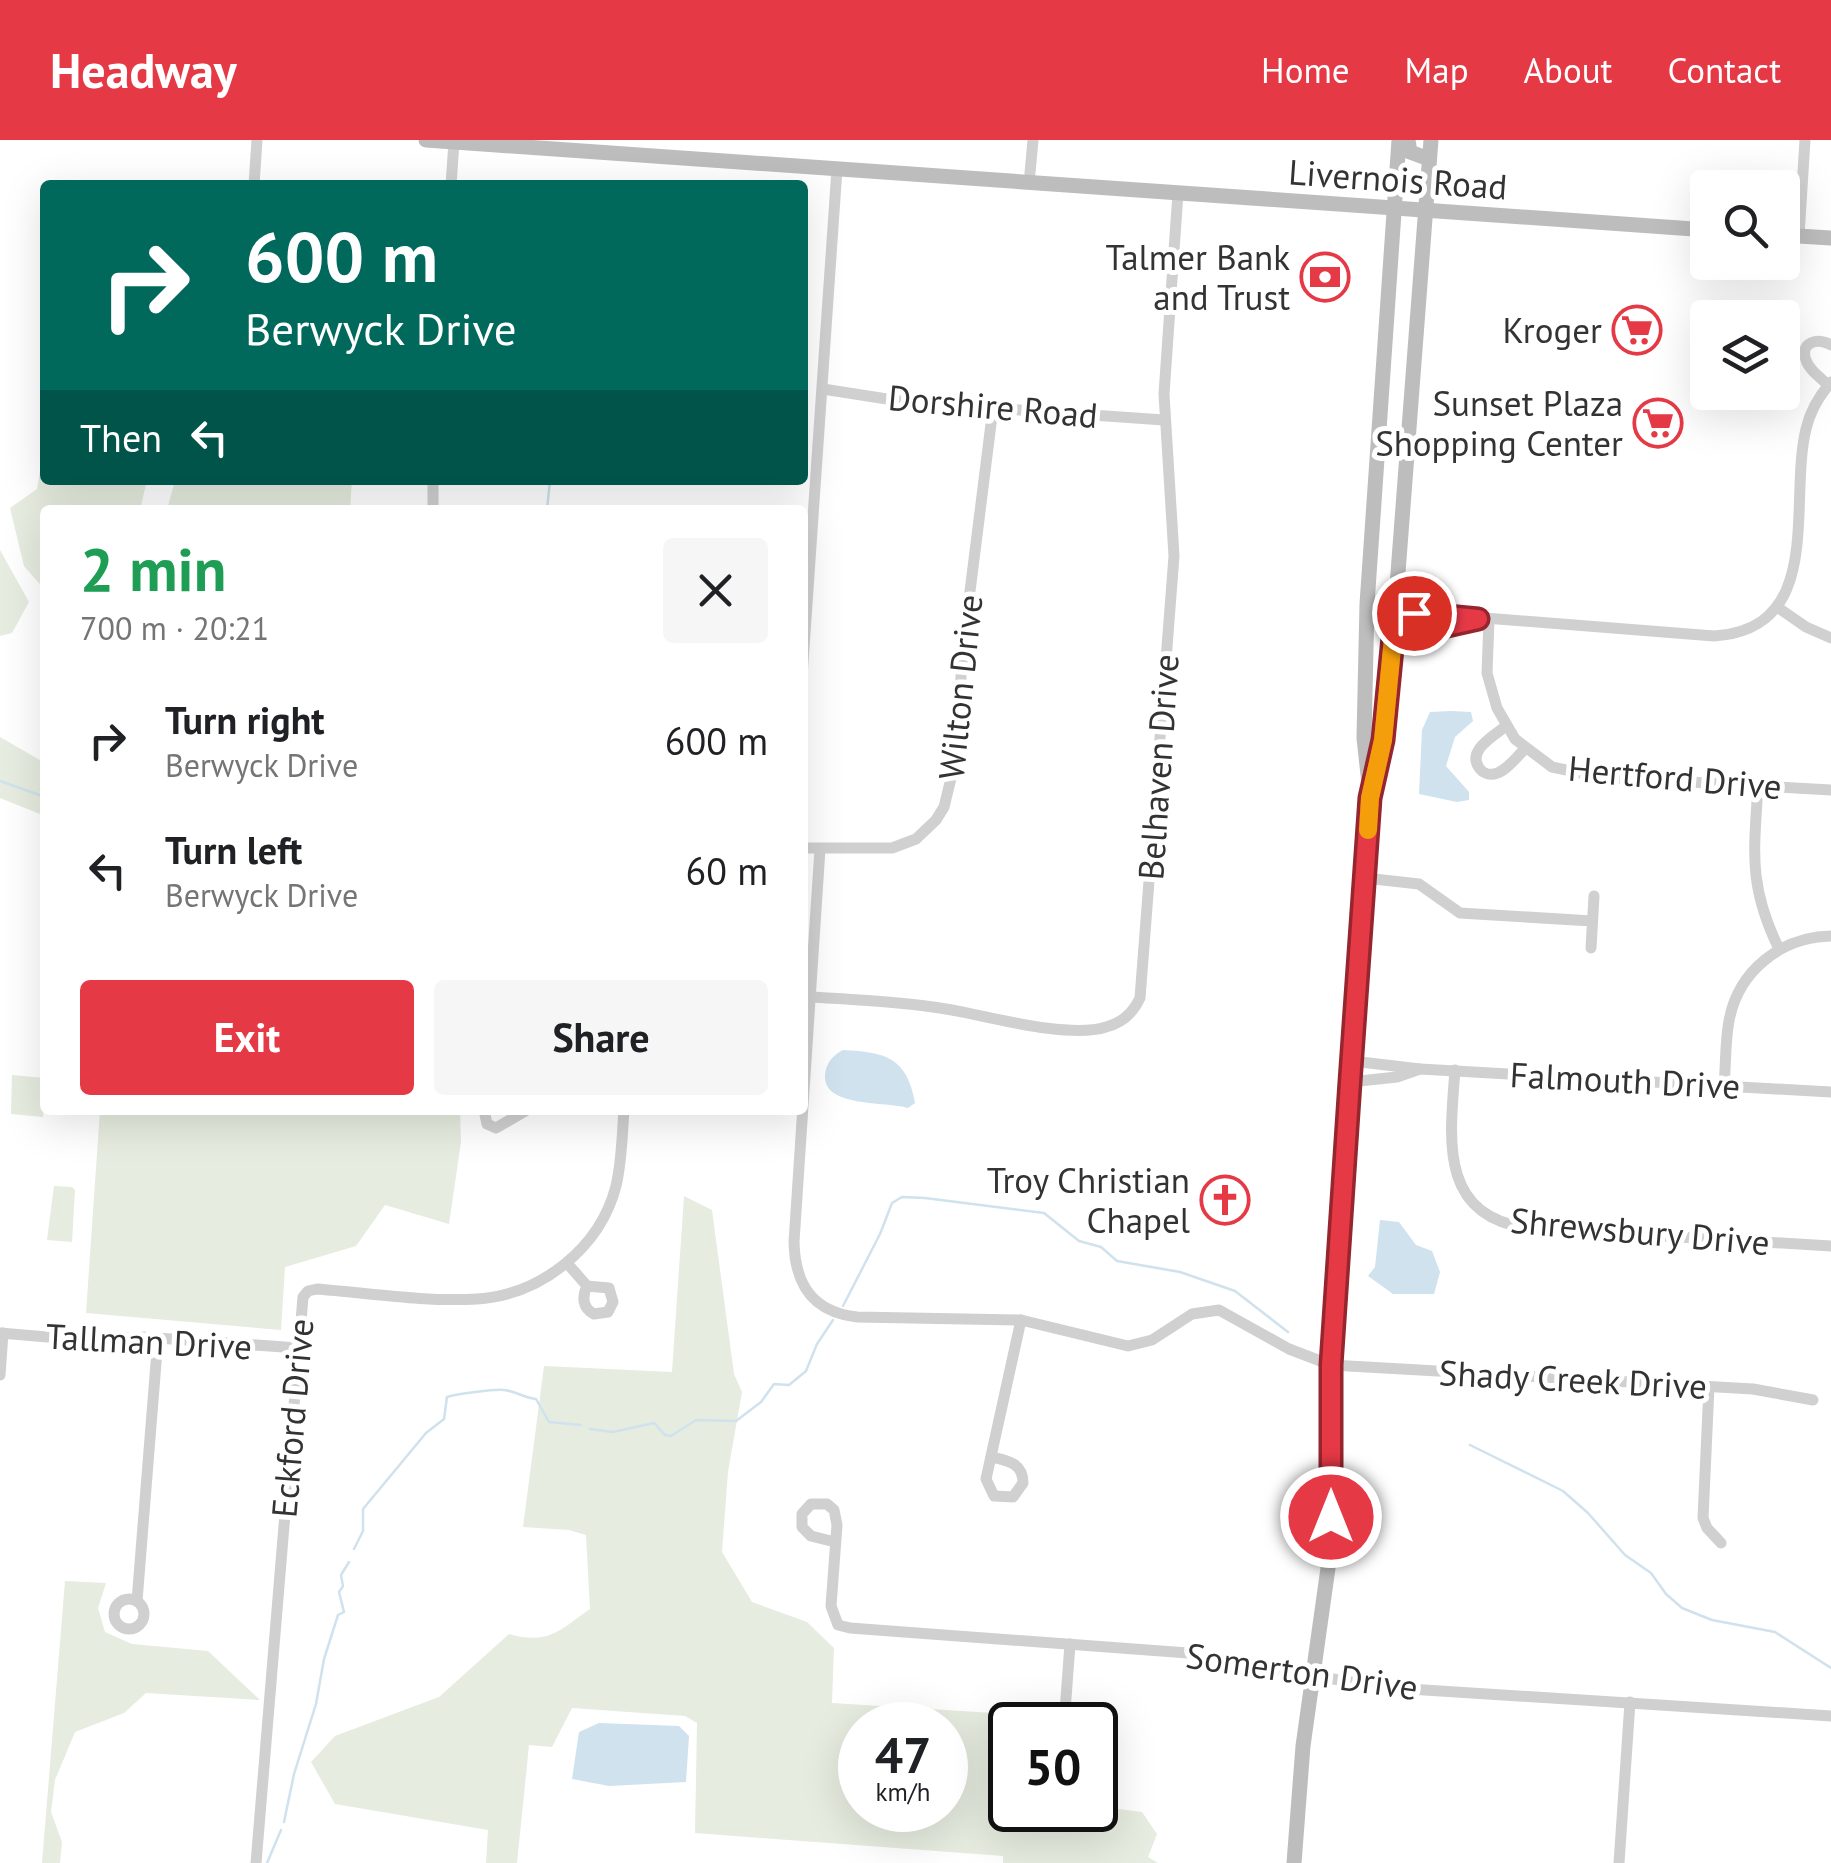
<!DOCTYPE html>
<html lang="en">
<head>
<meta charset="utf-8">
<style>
	body { margin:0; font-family:"PT Sans",sans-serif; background:#f6f6f6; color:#202124; height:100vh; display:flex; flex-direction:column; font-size:38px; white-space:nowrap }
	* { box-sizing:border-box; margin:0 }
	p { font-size:32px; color:#757577 }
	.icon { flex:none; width:55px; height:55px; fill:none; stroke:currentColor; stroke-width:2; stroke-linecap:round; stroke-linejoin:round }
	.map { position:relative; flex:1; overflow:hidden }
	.side { position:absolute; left:40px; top:365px; width:768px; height:610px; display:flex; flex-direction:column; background:#fff; border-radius:10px; box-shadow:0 10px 40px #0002 }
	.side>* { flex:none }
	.guide { position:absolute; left:40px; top:40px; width:768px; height:305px; border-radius:10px; box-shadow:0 10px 40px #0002; background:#00695c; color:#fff; overflow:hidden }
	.fabs { position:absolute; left:1690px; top:30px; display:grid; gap:20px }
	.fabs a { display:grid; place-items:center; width:110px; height:110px; border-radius:10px; background:#fff; box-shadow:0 10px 40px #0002; font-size:50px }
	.speed { position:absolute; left:838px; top:1562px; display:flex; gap:20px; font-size:50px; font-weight:700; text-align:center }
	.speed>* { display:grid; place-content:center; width:130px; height:130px; border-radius:50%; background:#fff; box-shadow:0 10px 40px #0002; line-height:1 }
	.speed small { font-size:25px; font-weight:400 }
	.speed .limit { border:5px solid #111; border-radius:15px; background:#fff; color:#111 }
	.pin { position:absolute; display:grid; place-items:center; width:85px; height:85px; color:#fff; margin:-42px; border:5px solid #fff; border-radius:50%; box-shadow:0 2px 10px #0007 }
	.me { position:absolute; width:110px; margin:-55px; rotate:0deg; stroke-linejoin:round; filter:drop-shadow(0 0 8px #0008) }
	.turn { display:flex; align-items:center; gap:35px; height:210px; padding:0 40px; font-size:45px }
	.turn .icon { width:130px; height:130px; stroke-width:2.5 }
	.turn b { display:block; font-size:70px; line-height:85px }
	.then { display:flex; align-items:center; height:95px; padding:0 40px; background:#0003; gap:20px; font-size:38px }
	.round { display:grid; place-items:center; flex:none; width:105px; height:105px; border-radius:10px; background:#f6f6f6 }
	.head { display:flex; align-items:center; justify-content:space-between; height:170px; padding:0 40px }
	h1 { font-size:60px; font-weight:800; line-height:75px; color:#1e9e55 }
	.button { display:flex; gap:20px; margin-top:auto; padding:20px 40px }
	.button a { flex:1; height:115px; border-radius:10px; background:#e63946; color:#fff; font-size:40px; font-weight:800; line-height:115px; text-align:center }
	.button a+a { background:#f6f6f6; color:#202124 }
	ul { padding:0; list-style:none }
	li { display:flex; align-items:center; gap:30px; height:130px; padding:0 40px }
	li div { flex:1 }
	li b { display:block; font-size:38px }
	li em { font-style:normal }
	header { display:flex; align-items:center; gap:60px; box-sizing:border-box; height:140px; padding:0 50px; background:#e63946; color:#fff }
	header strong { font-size:48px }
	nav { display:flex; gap:55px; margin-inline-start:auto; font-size:35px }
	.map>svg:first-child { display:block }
	.green { fill:#e6ecdf; fill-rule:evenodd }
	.water { fill:#cfe2ee }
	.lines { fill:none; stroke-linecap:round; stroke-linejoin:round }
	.stream { stroke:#cfe2ee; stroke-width:2.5 }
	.minor { stroke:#d0d0d0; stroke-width:11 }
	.secondary { stroke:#bdbdbd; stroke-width:15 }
	.route-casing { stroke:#96252e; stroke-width:25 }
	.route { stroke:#e63946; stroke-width:18 }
	.slow { stroke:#f59e0b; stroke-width:18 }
	.labels { text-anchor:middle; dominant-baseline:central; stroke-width:10; stroke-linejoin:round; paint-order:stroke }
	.street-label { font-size:35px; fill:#333; stroke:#fff }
	.poi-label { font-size:35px; fill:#333; stroke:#fff; text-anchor:end }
</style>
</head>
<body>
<header>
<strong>Headway</strong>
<nav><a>Home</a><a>Map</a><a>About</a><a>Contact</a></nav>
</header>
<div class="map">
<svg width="1831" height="1723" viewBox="0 0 1831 1723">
	<rect width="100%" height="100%" fill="#fff"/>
	<!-- green -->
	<g class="green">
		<path d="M42 319 45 320V340H87L92 343 147 340 140 370H45V450L24 426 10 368 37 349Z"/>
		<path d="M175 340H352L350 370H167Z"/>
		<path d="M0 410 29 462 12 493 0 496Z"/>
		<path d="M0 597 45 623V676L0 658Z"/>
		<path d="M12 935 45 938 43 977 11 974Z"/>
		<path d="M100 970H460L461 1002 449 1084 385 1065 356 1106 285 1127 281 1190 86 1173Z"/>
		<path d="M54 1046 72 1047 75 1050 72 1102 47 1100Z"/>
		<path d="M684 1056 712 1070 734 1234 742 1252 728 1332 722 1412 752 1462 807 1482 834 1508 832 1563 1010 1574 1005 1644 1010 1645V1670H1095V1666L1142 1672 1157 1694 1148 1717 1158 1723H1003V1716L695 1693 697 1583 685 1576 572 1568 552 1607 529 1605 517 1723H486L488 1690 335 1664 311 1622 335 1596 439 1557 509 1494C548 1505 559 1491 590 1469L586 1395 569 1390 523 1387 544 1226 672 1232ZM860 1585H945V1670H860Z"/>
		<path d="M65 1441 106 1443 98 1468 105 1492 132 1504 208 1511 260 1560 146 1553 124 1573 75 1592 55 1640 51 1672 62 1702 60 1723H42Z"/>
	</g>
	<!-- water -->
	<g class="water">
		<path d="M1451 571 1471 572 1473 581 1455 597 1446 626 1469 652V660L1457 662 1419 654 1422 590 1430 572Z"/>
		<path d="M843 910C885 912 907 917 915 963L908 968C885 961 823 968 825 935 826 923 832 916 843 910Z"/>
		<path d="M1380 1080 1399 1082 1416 1105 1432 1111 1440 1132 1434 1154H1393L1368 1136 1375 1127Z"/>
		<path d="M599 1583 679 1586 689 1596 686 1642 609 1646 572 1639 579 1592Z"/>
	</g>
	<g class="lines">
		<!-- stream -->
		<g class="stream">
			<path d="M547 370 550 340"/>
			<path d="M0 641 45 657"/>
			<path d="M843 1166 880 1094 892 1063 902 1057 925 1058 1044 1073 1079 1101 1101 1107 1117 1121 1180 1132 1235 1151 1288 1192"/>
			<path d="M590 1289 613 1292 654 1283 665 1295 671 1296 696 1280 736 1281 761 1262 774 1244 789 1245 806 1231 817 1204 833 1180"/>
			<path d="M1470 1305 1563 1351 1588 1373 1625 1415 1651 1433 1666 1454 1682 1468 1712 1480 1775 1492 1831 1528"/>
			<path d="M354 1409 363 1391V1369L426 1293 444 1279 447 1257C456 1254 495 1249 504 1250 516 1251 524 1258 536 1259L549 1282 581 1285"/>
			<path d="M284 1682 294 1634 316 1564 324 1519 338 1475 344 1472 339 1452 343 1446 341 1435 349 1422"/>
			<path d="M267 1723 281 1690"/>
		</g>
		<!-- minor -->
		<g class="minor">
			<path d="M1029 44 1033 0"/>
			<path d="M254 45 257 0"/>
			<path d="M451 45 454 2"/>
			<path d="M1799 96 1805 0"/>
			<path d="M1828 245C1821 238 1809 230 1806 220 1799 202 1819 197 1831 205"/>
			<path d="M823 249 906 262 1164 280"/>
			<path d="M433 370V340"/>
			<path d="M1777 467 1806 487 1831 498"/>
			<path d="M1396 471 1714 496C1826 489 1788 363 1806 289 1810 271 1819 256 1831 242"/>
			<path d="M1489 480 1487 533 1497 568 1515 599 1552 627 1600 637 1831 650"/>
			<path d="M1393 498 1464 481"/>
			<path d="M802 536 837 29"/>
			<path d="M1506 586C1495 595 1465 611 1480 629 1483 633 1489 635 1494 634 1506 632 1517 616 1525 609"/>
			<path d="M1758 645C1754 713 1748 745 1779 809"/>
			<path d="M802 708H892L916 699 936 680 944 667 954 626 964 499 993 268"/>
			<path d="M820 709 794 1102C795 1144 812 1172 857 1177L1021 1180 1128 1206 1152 1200 1192 1174 1219 1170 1289 1209 1331 1225 1753 1249 1813 1260"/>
			<path d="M1365 738 1419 744 1460 773 1592 781"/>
			<path d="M1591 808 1594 756"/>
			<path d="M812 857C858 860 905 862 952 870 991 877 1069 899 1106 887 1122 883 1133 873 1140 858L1174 416 1164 254 1178 53"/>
			<path d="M1420 929 1831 952"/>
			<path d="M1455 930C1450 998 1438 1076 1528 1088L1831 1106"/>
			<path d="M1350 942 1397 937 1420 929 1352 921"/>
			<path d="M1724 945C1726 924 1725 902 1729 881 1738 831 1781 797 1831 796"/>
			<path d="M484 970 487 984 496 988 527 970"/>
			<path d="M567 1123 587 1146C582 1157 582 1168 594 1174L608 1172 613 1162 609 1148 587 1146"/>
			<path d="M0 1193 71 1199 143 1197 298 1208"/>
			<path d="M0 1235 3 1193"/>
			<path d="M1709 1247 1703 1378 1707 1388 1721 1403"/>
			<path d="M992 1317C1008 1321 1023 1323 1023 1343L1013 1357 994 1356 986 1339 1021 1180"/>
			<path d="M835 1402 811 1396 802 1387V1374L811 1364H827L834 1370 837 1385 831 1466 838 1485 850 1488 1188 1513 1378 1547 1831 1576"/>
			<circle cx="129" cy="1474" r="15"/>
			<path d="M137 1461 158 1198"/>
			<path d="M1064 1585 1070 1504"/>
			<path d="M256 1723 303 1157 308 1151 317 1149C369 1153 424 1162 477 1159 541 1155 600 1108 616 1046 622 1021 622 995 624 970"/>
			<path d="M1619 1723 1630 1562"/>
		</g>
		<!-- secondary -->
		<g class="secondary">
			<path d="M426 0 1708 90"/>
			<path d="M1408 0 1410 12 1429 19"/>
			<path d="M1782 95 1831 98"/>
			<path d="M1369 644 1364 598 1367 464 1399 0"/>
			<path d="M1294 1723 1303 1606 1329 1421 1333 1191 1370 658 1383 599 1393 498 1431 0"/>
		</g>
	</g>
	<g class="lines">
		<!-- route casing -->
		<g class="route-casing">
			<path id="route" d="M1331 1377V1225L1350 942 1370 658 1383 600 1393 498 1478 479 1414 473"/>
		</g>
		<!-- route -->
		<use href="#route" class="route"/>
		<!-- slow -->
		<path class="slow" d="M1368 690 1370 658 1383 600 1393 498 1406 494"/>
	</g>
	<!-- icons -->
	<defs>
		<g id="bank-ring" transform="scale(2.5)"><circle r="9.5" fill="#fff" stroke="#e63946" stroke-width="1.5"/><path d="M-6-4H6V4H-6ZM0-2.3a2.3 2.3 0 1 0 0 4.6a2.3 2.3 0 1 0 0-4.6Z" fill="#e63946"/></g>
		<g id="supermarket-ring" transform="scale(2.5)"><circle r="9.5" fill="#fff" stroke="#e63946" stroke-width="1.5"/><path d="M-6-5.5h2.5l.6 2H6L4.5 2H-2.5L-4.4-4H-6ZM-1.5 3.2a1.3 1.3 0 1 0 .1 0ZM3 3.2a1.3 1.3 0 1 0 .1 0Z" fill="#e63946"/></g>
		<g id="church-ring" transform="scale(2.5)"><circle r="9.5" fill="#fff" stroke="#e63946" stroke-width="1.5"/><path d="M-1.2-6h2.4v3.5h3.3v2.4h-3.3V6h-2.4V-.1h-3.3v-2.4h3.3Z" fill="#e63946"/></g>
	</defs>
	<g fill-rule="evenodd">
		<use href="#bank-ring" x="1325" y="137"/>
		<use href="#supermarket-ring" x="1637" y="190"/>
		<use href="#supermarket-ring" x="1658" y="283"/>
		<use href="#church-ring" x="1225" y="1060"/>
	</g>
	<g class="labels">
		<!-- street labels -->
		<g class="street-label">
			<text transform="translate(1398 39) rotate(4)">Livernois Road</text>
			<text transform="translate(993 266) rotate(5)">Dorshire Road</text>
			<text transform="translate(960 547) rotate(-84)">Wilton Drive</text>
			<text transform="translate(1158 627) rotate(-86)">Belhaven Drive</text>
			<text transform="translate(1675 637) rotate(5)">Hertford Drive</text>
			<text transform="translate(1625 940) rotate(3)">Falmouth Drive</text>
			<text transform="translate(1640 1091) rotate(5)">Shrewsbury Drive</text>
			<text transform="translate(149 1201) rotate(3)">Tallman Drive</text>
			<text transform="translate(1573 1239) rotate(3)">Shady Creek Drive</text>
			<text transform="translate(292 1278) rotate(-85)">Eckford Drive</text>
			<text transform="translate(1302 1531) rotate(8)">Somerton Drive</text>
		</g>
		<!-- poi labels -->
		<g class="poi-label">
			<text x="1290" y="117">Talmer Bank<tspan x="1290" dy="40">and Trust</tspan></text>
			<text x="1602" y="190">Kroger</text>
			<text x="1623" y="263">Sunset Plaza<tspan x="1623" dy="40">Shopping Center</tspan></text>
			<text x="1190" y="1040">Troy Christian<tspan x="1190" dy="40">Chapel</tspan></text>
		</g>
	</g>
</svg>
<div class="fabs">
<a><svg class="icon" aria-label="search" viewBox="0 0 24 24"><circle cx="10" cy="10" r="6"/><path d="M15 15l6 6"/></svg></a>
<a><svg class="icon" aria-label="layers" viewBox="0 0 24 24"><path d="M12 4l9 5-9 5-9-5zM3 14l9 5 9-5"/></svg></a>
</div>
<div class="speed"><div>47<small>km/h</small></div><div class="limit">50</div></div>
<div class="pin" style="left:1414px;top:473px;background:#d93025"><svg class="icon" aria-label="arrive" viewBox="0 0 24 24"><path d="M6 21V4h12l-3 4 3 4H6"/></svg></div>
<svg class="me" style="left:1331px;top:1377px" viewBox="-20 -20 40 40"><circle r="17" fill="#e63946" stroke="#fff" stroke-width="3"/><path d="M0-11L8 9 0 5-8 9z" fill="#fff"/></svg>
<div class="guide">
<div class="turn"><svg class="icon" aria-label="right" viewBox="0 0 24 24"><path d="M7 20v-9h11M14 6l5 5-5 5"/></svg><div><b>600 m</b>Berwyck Drive</div></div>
<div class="then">Then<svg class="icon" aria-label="left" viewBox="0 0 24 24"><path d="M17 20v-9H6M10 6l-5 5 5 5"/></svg></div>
</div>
<section class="side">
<div class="head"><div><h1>2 min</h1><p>700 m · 20:21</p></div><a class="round"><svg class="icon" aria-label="close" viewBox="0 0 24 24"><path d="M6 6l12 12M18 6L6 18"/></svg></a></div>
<ul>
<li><svg class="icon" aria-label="right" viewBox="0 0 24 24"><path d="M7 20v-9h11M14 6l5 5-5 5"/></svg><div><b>Turn right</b><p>Berwyck Drive</p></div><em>600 m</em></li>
<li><svg class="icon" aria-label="left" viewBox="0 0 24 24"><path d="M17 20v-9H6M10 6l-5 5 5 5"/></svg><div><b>Turn left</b><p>Berwyck Drive</p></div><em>60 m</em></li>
</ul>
<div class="button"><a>Exit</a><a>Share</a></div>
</section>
</div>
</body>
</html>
